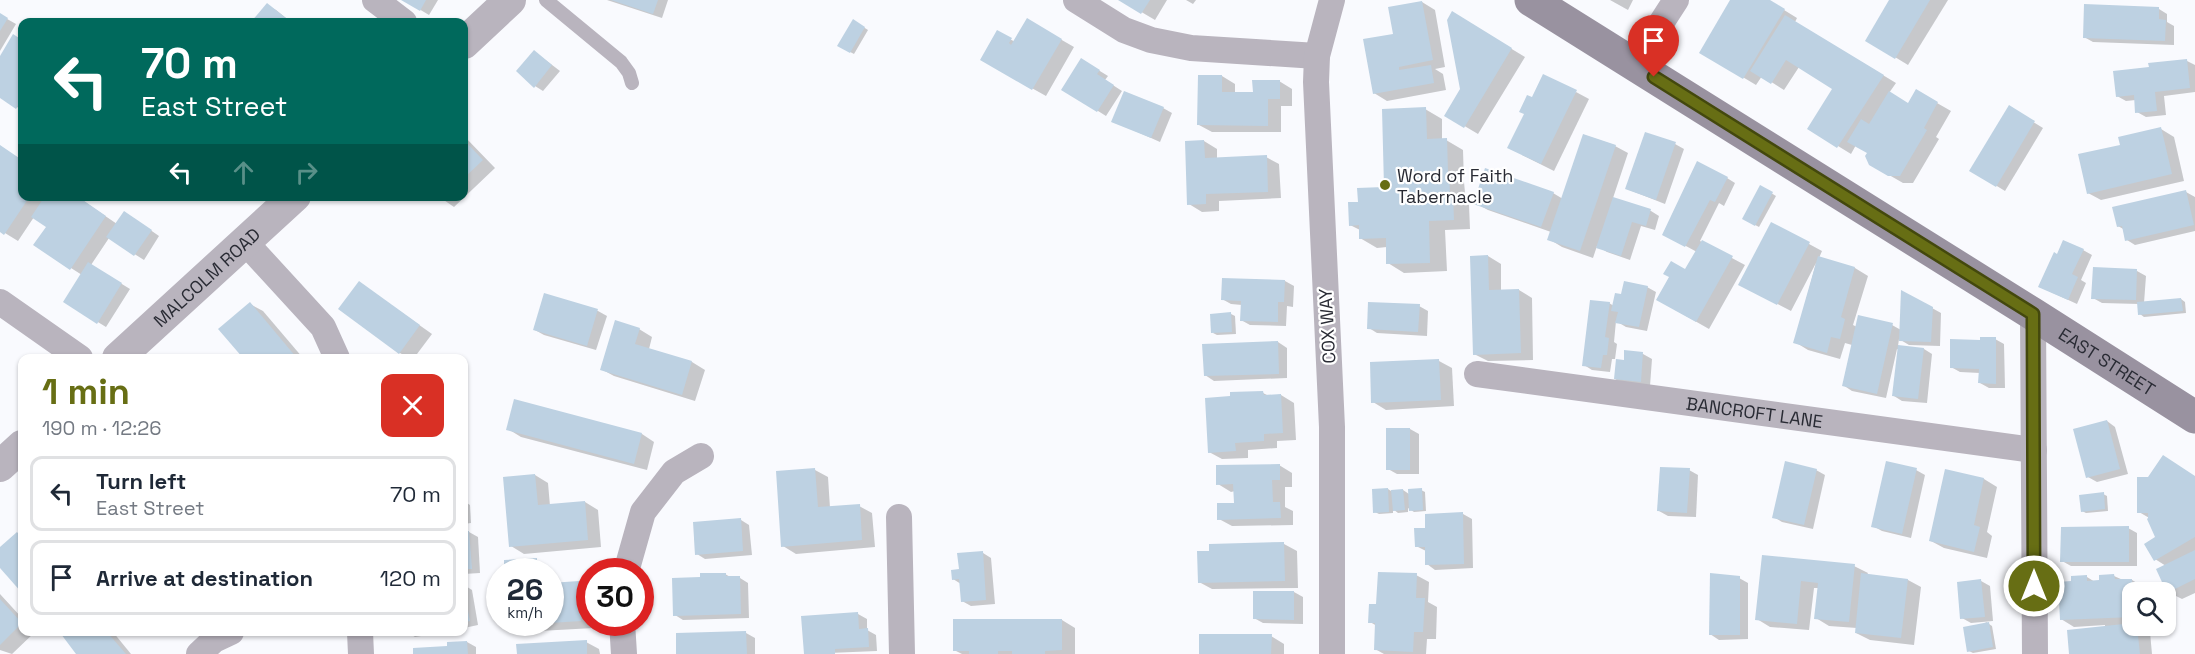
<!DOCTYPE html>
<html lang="en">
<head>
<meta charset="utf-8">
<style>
	body { margin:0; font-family:"Space Grotesk",sans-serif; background:#f6f6f7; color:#1f2937; height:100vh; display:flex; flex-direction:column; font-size:22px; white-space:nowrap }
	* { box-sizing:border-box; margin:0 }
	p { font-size:20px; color:#747a83 }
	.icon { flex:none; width:33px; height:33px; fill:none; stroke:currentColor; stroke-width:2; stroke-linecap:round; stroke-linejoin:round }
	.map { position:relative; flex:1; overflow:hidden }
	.side { position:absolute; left:18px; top:354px; width:450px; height:282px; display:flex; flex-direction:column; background:#fff; border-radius:12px; box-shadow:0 2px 4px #0004 }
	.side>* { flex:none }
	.hud { position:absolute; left:18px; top:18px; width:450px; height:183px; border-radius:12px; box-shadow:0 2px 4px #0004; background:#00695c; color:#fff; overflow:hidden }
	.buttons { position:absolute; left:2122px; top:582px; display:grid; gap:12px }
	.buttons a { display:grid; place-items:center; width:54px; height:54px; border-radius:12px; background:#fff; box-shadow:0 2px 4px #0004; font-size:30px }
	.speed { position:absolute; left:486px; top:558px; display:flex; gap:12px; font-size:30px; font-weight:700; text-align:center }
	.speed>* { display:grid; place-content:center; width:78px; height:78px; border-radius:50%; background:#fff; box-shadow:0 2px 4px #0004; line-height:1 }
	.speed small { font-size:15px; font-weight:400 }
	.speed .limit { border:9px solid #d22; background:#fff; color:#111 }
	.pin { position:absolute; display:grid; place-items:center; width:51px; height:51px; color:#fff; margin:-62px -26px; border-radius:50% 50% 50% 0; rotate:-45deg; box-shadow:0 0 6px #0007 }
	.pin .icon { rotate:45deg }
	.me { position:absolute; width:66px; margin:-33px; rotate:0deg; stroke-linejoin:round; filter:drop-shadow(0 0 4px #0008) }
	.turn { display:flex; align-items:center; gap:21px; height:126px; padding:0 24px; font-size:27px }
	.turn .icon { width:78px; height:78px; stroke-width:2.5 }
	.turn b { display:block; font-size:42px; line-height:51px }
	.lanes { display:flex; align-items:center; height:57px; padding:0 24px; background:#0003; justify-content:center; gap:30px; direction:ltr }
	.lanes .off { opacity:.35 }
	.round { display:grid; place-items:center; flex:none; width:63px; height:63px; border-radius:12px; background:#f6f6f7 }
	.head { display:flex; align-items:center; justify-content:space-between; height:102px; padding:0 24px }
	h1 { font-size:36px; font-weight:800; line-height:45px; color:#676e14 }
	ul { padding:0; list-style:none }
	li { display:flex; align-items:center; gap:18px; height:75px; margin:0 12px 9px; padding:0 12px; border:3px solid #e0e1e3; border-radius:12px }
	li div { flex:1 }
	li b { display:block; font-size:22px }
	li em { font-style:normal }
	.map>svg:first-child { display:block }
	.shadow { fill:#0003 }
	.building { fill:#bdd1e2 }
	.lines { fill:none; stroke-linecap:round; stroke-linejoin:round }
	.service { stroke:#b9b4be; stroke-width:14 }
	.minor { stroke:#b9b4be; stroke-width:26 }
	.tertiary { stroke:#b9b4be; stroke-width:32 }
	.secondary { stroke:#9992a0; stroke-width:33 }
	.route-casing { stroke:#43480d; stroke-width:15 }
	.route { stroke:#676e14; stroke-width:10 }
	.poi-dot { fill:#676e14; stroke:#fff; stroke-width:2 }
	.labels { text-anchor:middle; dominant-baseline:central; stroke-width:4.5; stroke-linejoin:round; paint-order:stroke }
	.poi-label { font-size:18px; fill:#292b34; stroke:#fff; text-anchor:start }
	.street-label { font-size:18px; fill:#292b34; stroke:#fff }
</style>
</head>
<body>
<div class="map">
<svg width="2195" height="654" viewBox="0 0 2195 654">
	<rect width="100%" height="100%" fill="#f9fafe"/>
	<!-- shadow -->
	<g class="shadow">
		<path d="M404 0H438L429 15Z"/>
		<path d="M607 0H668L662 18Z"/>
		<path d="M1121 0H1167L1155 20Z"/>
		<path d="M1186 0H1196L1193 4Z"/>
		<path d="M1610 0H1633L1628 10Z"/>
		<path d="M1732 0H1768L1797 18 1795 22 1896 83 1889 93 1909 105 1916 91 1951 111 1936 137 1939 139 1913 183H1903L1870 164 1869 153 1856 145 1851 154 1838 146 1834 89 1799 67 1784 90 1762 76 1756 85 1701 52Z"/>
		<path d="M1891 0H1948L1908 65 1867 40Z"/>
		<path d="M1422 2 1435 10 1445 67 1435 69 1443 74 1446 90 1387 101 1374 93 1394 35Z"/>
		<path d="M267 5 276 10 291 22H253Z"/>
		<path d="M2159 9 2167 14V22L2174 26V45L2093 42 2084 37Z"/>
		<path d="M1452 13 1525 57 1478 134 1446 115 1462 89Z"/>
		<path d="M0 15 16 24 0 51Z"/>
		<path d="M1027 20 1074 47 1046 96 982 60 998 32 1015 42Z"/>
		<path d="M854 21 868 30 854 54 839 46Z"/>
		<path d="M14 36 22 41V110L0 97V59Z"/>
		<path d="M535 52 560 71 543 91 535 86Z"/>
		<path d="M1082 60 1108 76 1105 80 1122 91 1106 116 1063 89Z"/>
		<path d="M2187 61 2195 65V92L2164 96 2166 115 2146 117 2137 112 2136 100 2126 101 2117 96 2150 69Z"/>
		<path d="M1199 76H1222L1235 84V94H1254L1279 81 1292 89V106H1281V132H1212L1199 125Z"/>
		<path d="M1576 92 1589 99 1554 171 1522 155Z"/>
		<path d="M2009 107 2043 128 2005 191 1971 170Z"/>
		<path d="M1163 108 1172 113 1160 142 1113 121Z"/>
		<path d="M1425 109 1442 119V140H1446L1463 150 1464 182 1466 203 1469 205 1470 229 1445 230 1447 271 1404 273 1388 263 1387 247 1377 248 1360 238V230L1350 225 1359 203 1385 189Z"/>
		<path d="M2161 129 2174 137 2184 181 2101 200 2088 193 2121 146Z"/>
		<path d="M464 136 495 168 454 207 438 196H464Z"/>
		<path d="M1204 141 1217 149V159L1266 157 1279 164 1281 198 1219 201V211L1202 212 1189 204Z"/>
		<path d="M1675 144 1684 149 1665 204 1627 189Z"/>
		<path d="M1615 146 1628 153 1613 198 1651 211 1659 216 1655 230 1641 226 1630 260 1607 252 1597 246 1593 258 1562 247 1549 239 1551 232 1488 210 1475 203 1553 193 1563 199Z"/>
		<path d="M0 147 22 161V196H76L117 224 133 218 159 236 144 260 109 238 91 265 130 289 106 327 65 302 82 275 71 268 48 226 34 217 18 241 0 230Z"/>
		<path d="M1727 178 1735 183 1724 206 1719 203 1700 241 1745 265 1709 329 1658 300 1686 271 1697 252 1673 239Z"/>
		<path d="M1761 187 1776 196 1759 227 1744 219Z"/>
		<path d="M2186 192 2195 197V231L2135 245 2127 240 2125 230 2118 226Z"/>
		<path d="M1772 224 1822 251 1819 258 1855 268 1868 276 1853 325 1857 327 1892 325 1901 330 1903 292 1941 313 1940 346 1909 345 1899 339 1898 346 1924 349 1932 354 1927 403 1902 401 1894 396 1899 350 1897 349 1886 398 1852 391 1843 385 1852 345 1845 343 1840 359 1808 350 1795 342 1816 263 1791 311 1753 291Z"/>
		<path d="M2083 250 2092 255 2081 280 2086 283 2077 304 2040 287 2058 256Z"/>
		<path d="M1488 256 1501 264V291L1519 290 1532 298 1533 360 1488 361 1474 354Z"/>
		<path d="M2137 271 2146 276 2144 303 2181 299 2185 302 2186 313 2144 317 2140 314 2139 304 2102 303 2093 298Z"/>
		<path d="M1285 281 1294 286 1293 307 1287 306 1286 326 1250 325 1241 320 1242 305 1231 304 1222 299Z"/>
		<path d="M360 283 432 334 414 358H409L400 353Z"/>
		<path d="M1647 287 1656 292 1647 331 1626 327 1616 321 1614 342 1617 344 1615 359H1612L1610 372 1592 370 1584 365 1609 303 1614 306 1623 296Z"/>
		<path d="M545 295 598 311 607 316 596 350 544 335 535 330Z"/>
		<path d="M250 304 263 311 303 358H245L220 329Z"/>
		<path d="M1419 306 1428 311 1427 336 1377 333 1369 328Z"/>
		<path d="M1231 314 1235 316 1236 334 1217 335 1213 333Z"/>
		<path d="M639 329 652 337 649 349 692 362 705 370 695 401 614 376 601 369Z"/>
		<path d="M1995 339 2004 344 2005 388H1989L1980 383V373L1960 372 1951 367 1982 341Z"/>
		<path d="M1278 342 1287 348V378L1214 381 1205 375Z"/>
		<path d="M1626 352 1643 354 1652 359 1650 386 1624 384 1615 379 1625 362Z"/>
		<path d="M1439 361 1452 368 1454 406 1386 410 1373 402Z"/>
		<path d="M1263 393 1269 396 1281 395 1294 403 1296 440 1277 441V448L1248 450V458L1222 459 1209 452Z"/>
		<path d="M2107 421 2115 427 2128 474 2097 482 2088 477Z"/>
		<path d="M508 429 642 434 654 442 647 470 521 437Z"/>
		<path d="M1410 429 1419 434V474H1397L1388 469Z"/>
		<path d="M1279 465 1292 473V487H1285V507L1293 511V525L1232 526 1219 519 1235 504V491L1231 492 1218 484Z"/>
		<path d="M815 470 828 477 830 508 859 506 872 513 875 547 796 554 783 546Z"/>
		<path d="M1689 470 1698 475 1696 517 1668 516 1659 511Z"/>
		<path d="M1816 470 1825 475 1813 529 1782 522 1774 517Z"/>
		<path d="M1916 470 1925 475 1911 538 1882 531 1873 526Z"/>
		<path d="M1946 471 1984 479 1997 487 1987 532 1992 536 1987 558 1944 548 1931 541Z"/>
		<path d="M535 475 548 483 550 506 585 502 598 510 601 547 524 554 511 546Z"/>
		<path d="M2195 477V593L2182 599 2168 592 2166 566 2155 559 2157 537 2151 519 2139 512Z"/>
		<path d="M1388 489 1391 491 1403 490 1409 494 1421 490 1425 492 1426 511 1414 512 1408 508V512L1398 513 1393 509V513L1379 514 1375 512Z"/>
		<path d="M2103 494 2107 496 2108 511 2086 513 2082 511Z"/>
		<path d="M464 501 470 505 471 523 464 524Z"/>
		<path d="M1463 514 1472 519 1473 568 1435 570 1427 564 1426 551 1416 546 1427 530Z"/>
		<path d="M741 520 749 525 752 555 705 559 697 554Z"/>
		<path d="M2128 528 2137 533V566H2071L2062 561Z"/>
		<path d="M464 532H469L478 537 480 573 464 574Z"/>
		<path d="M17 533 22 537V590L0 566V549Z"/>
		<path d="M1284 544 1297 551 1298 588 1212 589 1199 582 1211 553V545Z"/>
		<path d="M983 553 991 558 995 604 971 606 962 601 961 584 953 579 960 571Z"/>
		<path d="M1763 557 1854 566 1868 573 1867 575 1908 580 1921 587 1914 645 1870 640 1856 633 1857 628 1829 626 1816 618 1819 588H1814L1809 630 1770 627 1757 619Z"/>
		<path d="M536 560 549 567 550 572H506Z"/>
		<path d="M725 574 732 578H740L748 583 749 618 683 620 675 615 701 579Z"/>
		<path d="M1416 575 1429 582 1428 602 1437 607 1436 639H1427L1426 654H1384L1375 649 1377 626 1370 622 1377 606Z"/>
		<path d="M2114 576 2123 580H2132L2145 588V592H2133V626H2138L2150 632 2152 654H2071L2105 628V625L2074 627 2061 619 2073 582 2087 577 2095 582Z"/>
		<path d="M1739 578 1748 583V639L1719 640 1710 634Z"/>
		<path d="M1981 581 1990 586 1993 621 1971 623 1962 618Z"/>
		<path d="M579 583 590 589V622H593L594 628 521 632 508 624 550 622Z"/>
		<path d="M464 585 472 590 478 625 464 628Z"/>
		<path d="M1255 592H1294L1303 597V624L1263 623 1254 618Z"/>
		<path d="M0 594 22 618V632H35L12 654 0 650Z"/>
		<path d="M858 614 867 619V630L876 635 877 651 805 654Z"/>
		<path d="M1062 620 1075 628V654H962L954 650Z"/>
		<path d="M1986 622 1992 626 1996 649 1973 653 1969 651Z"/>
		<path d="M66 632H113L131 654H78L63 634Z"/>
		<path d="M407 632H446L415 637Z"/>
		<path d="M746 633 755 638V654H677Z"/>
		<path d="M1271 636 1284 644V654H1200Z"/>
		<path d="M467 642 476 647V654H415Z"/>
		<path d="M586 642 599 649 600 654H518Z"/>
	</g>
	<!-- building -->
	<g class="building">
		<path d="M401 0H426L420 11Z"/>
		<path d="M611 0H658L653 14Z"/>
		<path d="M1118 0H1150L1141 14Z"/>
		<path d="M1730 0H1770L1785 9 1743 79 1699 53Z"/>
		<path d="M1889 0H1930L1895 59 1865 41Z"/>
		<path d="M1422 1 1433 60 1399 67V70L1431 65 1434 83 1373 94 1363 39 1393 34 1388 7Z"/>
		<path d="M267 3 291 22H251Z"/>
		<path d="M2084 4 2159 7V19L2166 20 2165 41 2083 38Z"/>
		<path d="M1452 11 1512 48 1464 128 1444 116 1460 89 1447 20Z"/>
		<path d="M0 13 8 18 0 31Z"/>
		<path d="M1785 15 1884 75 1837 148 1807 129 1832 89 1786 60 1771 84 1750 71Z"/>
		<path d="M1027 18 1062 39 1032 90 980 60 997 30 1012 38 1009 43 1011 45Z"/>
		<path d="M853 19 865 27 850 53 837 46Z"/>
		<path d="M13 34 22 40V99L16 109 0 98V56Z"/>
		<path d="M534 50 552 65 534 88 516 71Z"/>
		<path d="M1081 58 1100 70 1097 74 1114 85 1097 112 1061 90Z"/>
		<path d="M2187 59 2190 88 2155 92 2157 111 2135 113 2134 95 2116 97 2113 71 2149 67 2148 63Z"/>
		<path d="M1543 74 1577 90 1541 164 1507 148 1524 114 1519 112 1527 95 1532 97Z"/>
		<path d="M1198 75H1222V92H1253L1252 80H1280V99H1268V126L1197 125Z"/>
		<path d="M1916 89 1938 102 1924 128 1927 130 1900 176H1888L1869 165 1865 156 1867 153 1847 142 1861 119 1869 124 1889 91 1908 103Z"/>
		<path d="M1124 91 1164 107 1151 138 1111 122Z"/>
		<path d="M2009 105 2035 121 1996 187 1969 171Z"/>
		<path d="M1426 107 1427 139 1447 138 1448 172H1449L1450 194H1453L1454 220 1429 221 1430 263 1386 264V238L1359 239V225L1349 226 1348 202H1358L1357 188 1384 187 1382 109Z"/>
		<path d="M2161 127 2172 174 2087 194 2078 154 2120 145 2118 137Z"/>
		<path d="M1645 132 1676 142 1656 200 1625 189Z"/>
		<path d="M1583 134 1616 145 1580 251 1547 240Z"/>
		<path d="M464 140 483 160 464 178Z"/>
		<path d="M1204 140 1205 158 1267 155 1268 192 1206 194V204L1187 205 1185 141Z"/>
		<path d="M0 145 22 160V196H30L4 235 0 232Z"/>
		<path d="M1697 161 1728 177 1715 202 1710 200 1685 247 1662 235Z"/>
		<path d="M1485 168 1554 192 1541 227 1473 204Z"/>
		<path d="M1760 185 1773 192 1755 226 1742 219Z"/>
		<path d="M2186 190 2194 225 2125 241 2122 226 2117 227 2112 207Z"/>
		<path d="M45 196H77L106 216 70 270 33 245 46 227 31 217Z"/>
		<path d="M1613 197 1651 209 1646 226 1632 222 1621 256 1596 248Z"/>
		<path d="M124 211 152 230 134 256 106 237Z"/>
		<path d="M1771 222 1810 242 1777 305 1738 285Z"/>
		<path d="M1702 240 1733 256 1696 322 1656 300 1669 277 1663 274 1671 261 1685 269Z"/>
		<path d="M2063 240 2084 249 2072 274 2078 277 2068 300 2038 287 2054 252 2057 254Z"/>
		<path d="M1488 255 1489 290 1519 289 1521 353 1473 355 1470 256Z"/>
		<path d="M1818 256 1855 267 1841 317 1845 319 1840 339 1831 337 1827 353 1793 343Z"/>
		<path d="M88 262 122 283 97 324 63 302Z"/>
		<path d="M2093 267 2137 269 2136 300 2091 299Z"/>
		<path d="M1222 278 1285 280 1284 302H1278V322L1240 321 1241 301 1221 300Z"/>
		<path d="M359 281 420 325 399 354 338 309Z"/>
		<path d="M1624 281 1648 286 1639 327 1615 323 1618 312 1611 311 1615 293 1621 294Z"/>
		<path d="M1901 290 1933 307 1931 342 1899 341Z"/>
		<path d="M544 293 598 309 587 346 533 330Z"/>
		<path d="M2181 298 2183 311 2138 315 2137 302Z"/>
		<path d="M1590 300 1610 302 1605 337 1609 338 1607 355H1603L1601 368 1582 366Z"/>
		<path d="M250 302 296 357 294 358H243L218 329Z"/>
		<path d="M1368 302 1420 304 1418 332 1367 329Z"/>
		<path d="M1231 312 1232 332 1211 333 1210 314Z"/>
		<path d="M1858 315 1893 323 1877 394 1842 386Z"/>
		<path d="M615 320 640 328 635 344 692 361 682 395 600 370Z"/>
		<path d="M1980 337H1996V384L1978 383 1979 369 1950 368V339L1980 340Z"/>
		<path d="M1278 341 1279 374 1204 376 1202 344Z"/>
		<path d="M1898 345 1924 348 1918 399 1892 396Z"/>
		<path d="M1624 350 1643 352 1641 382 1614 379 1616 359 1624 360Z"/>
		<path d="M1439 359 1441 400 1371 403 1370 362Z"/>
		<path d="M1263 391 1264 395 1281 394 1283 433 1264 434V441L1235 443 1236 451 1208 453 1205 398 1230 396V392Z"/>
		<path d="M514 399 642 433 634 464 506 430Z"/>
		<path d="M2107 420 2120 469 2086 478 2073 429Z"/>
		<rect x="1386" y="428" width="24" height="42"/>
		<path d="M2163 455 2195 476V537L2154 561 2144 544 2155 537 2147 519 2148 518V513H2137V477H2148Z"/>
		<path d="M1785 461 1817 469 1804 525 1772 518Z"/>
		<path d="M1886 461 1917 468 1902 534 1871 527Z"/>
		<path d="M1280 464V480H1272L1273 502H1280L1281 518 1217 520V503H1234L1233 484 1216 485V465Z"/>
		<path d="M1660 467 1690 468 1687 513 1657 511Z"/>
		<path d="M815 468 818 507 860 504 862 540 781 547 776 471Z"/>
		<path d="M1945 469 1984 478 1974 525 1980 527 1974 552 1929 541Z"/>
		<path d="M535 474 538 505 585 501 588 540 509 547 503 477Z"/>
		<path d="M1388 488 1389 512 1373 513 1372 489Z"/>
		<path d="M1422 488 1423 510 1409 511 1408 489Z"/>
		<path d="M1403 489 1405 510 1393 511 1391 490Z"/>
		<path d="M2104 492 2105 509 2081 512 2079 495Z"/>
		<path d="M1463 512 1464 564 1425 565V547H1415L1414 528H1425V514Z"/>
		<path d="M741 518 743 551 695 555 693 522Z"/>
		<path d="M2129 526V562H2060L2061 527Z"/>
		<path d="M464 531H469L472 569H464Z"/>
		<path d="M17 532 22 538V593L0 568V547Z"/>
		<path d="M1284 542 1285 581 1198 583 1197 551H1209V544Z"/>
		<path d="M2195 550V579L2167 593 2156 569Z"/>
		<path d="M983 551 986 600 961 602 959 579 952 580 951 570 959 569 957 553Z"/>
		<path d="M1762 555 1855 564 1849 622 1814 619 1818 583 1801 581 1797 624 1755 620Z"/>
		<path d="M537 558V572H504V560Z"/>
		<path d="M1378 572 1417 573 1416 598H1425L1423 632H1414L1413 652 1374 650 1375 623H1368L1369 604H1376Z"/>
		<path d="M700 573H726V576H740L741 614 673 616 672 578 700 577Z"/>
		<path d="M1710 573 1740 576V635H1709Z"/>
		<path d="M1861 573 1908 579 1901 638 1855 633Z"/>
		<path d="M2114 574 2115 579H2132L2133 617 2060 620 2058 582 2071 581V576L2087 575V581L2099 580V575Z"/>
		<path d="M1981 579 1985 617 1960 619 1957 582Z"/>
		<path d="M579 581 581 621 550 623V583Z"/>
		<path d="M464 591 470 621 464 622Z"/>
		<path d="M1253 591H1294V620L1253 619Z"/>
		<path d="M0 599 22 623 0 645Z"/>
		<path d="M858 612 859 629 868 628 869 647 835 649V654H804L801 616Z"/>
		<path d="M953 619H1062V650L1045 651V654H1012V651H998V654H969V651H953Z"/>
		<path d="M1989 622 1993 647 1967 652 1963 627Z"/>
		<path d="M2133 623V626H2137L2140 654H2069L2067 630Z"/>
		<path d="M746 631 747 654H676V633Z"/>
		<path d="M64 632H107L126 654H76L61 634Z"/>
		<path d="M1199 634H1272L1271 654H1199Z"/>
		<path d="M587 640V654H517L516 644Z"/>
		<path d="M467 641 468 654H413V648L447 646V642Z"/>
	</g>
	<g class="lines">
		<!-- service -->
		<path class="service" d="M546 0 621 62 629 73 632 83"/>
		<!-- minor -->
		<g class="minor">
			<path d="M375 0 404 22"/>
			<path d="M1076 0 1124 30 1151 40 1191 48 1317 56"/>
			<path d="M1634 65 1676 0"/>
			<path d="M245 242 323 327 337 358"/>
			<path d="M0 302 80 358"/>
			<path d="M2033 314 2035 654"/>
			<path id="s1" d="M1477 374 2034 450"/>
			<path d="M899 517 902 654"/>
			<path d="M626 572 643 512 674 472 701 456"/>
			<path d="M622 622 624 654"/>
			<path d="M360 632 361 654"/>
			<path d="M199 654 214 640 231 632"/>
			<path d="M1332 654V427L1316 82 1317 56 1332 0"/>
		</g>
		<!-- tertiary -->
		<g class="tertiary">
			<path d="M464 43 510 0"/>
			<path id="s2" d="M118 358 295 196"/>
			<path d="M0 466 22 446"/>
		</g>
		<!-- secondary -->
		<path class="secondary" id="s3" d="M1531 0 2033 314 2195 417"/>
	</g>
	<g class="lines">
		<!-- route casing -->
		<g class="route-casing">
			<path id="route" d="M1654 77 2033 314 2034 586"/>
		</g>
		<!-- route -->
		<use href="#route" class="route"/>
	</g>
	<!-- markers -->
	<circle class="poi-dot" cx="1385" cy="185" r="6"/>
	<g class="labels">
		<!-- poi labels -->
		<g class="poi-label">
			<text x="1397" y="175">Word of Faith<tspan x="1397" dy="21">Tabernacle</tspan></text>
		</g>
		<!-- street labels -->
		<g class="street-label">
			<text stroke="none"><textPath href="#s2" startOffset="120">MALCOLM ROAD</textPath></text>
			<text transform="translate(1327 326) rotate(-93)">COX WAY</text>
			<text stroke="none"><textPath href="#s3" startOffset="680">EAST STREET</textPath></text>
			<text stroke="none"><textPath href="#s1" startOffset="280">BANCROFT LANE</textPath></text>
		</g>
	</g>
</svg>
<div class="buttons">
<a><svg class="icon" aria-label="search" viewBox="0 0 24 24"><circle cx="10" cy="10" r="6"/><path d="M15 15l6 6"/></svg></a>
</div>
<div class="speed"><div>26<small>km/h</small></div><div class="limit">30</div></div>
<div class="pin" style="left:1654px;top:77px;background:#d93025"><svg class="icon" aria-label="arrive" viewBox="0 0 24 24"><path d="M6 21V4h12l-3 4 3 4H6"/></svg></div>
<svg class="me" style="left:2034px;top:586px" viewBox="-20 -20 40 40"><circle r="17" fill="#676e14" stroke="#fff" stroke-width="3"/><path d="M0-11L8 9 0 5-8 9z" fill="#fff"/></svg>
<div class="hud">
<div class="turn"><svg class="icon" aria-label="left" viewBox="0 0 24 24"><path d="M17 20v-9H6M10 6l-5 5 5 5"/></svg><div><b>70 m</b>East Street</div></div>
<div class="lanes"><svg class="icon" aria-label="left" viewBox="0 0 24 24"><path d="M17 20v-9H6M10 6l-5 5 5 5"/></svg><svg class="icon off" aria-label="ahead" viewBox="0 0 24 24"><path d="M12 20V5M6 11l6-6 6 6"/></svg><svg class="icon off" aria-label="right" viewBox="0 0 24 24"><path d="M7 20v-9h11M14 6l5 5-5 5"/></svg></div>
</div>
<section class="side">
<div class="head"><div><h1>1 min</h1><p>190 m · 12:26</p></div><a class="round" style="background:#d93025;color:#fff"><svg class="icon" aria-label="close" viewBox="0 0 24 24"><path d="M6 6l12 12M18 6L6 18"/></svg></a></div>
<ul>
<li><svg class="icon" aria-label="left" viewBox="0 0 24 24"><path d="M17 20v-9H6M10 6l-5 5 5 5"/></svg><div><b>Turn left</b><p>East Street</p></div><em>70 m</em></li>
<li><svg class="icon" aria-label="arrive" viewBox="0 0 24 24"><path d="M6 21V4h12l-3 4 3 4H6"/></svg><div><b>Arrive at destination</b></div><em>120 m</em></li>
</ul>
</section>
</div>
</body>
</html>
